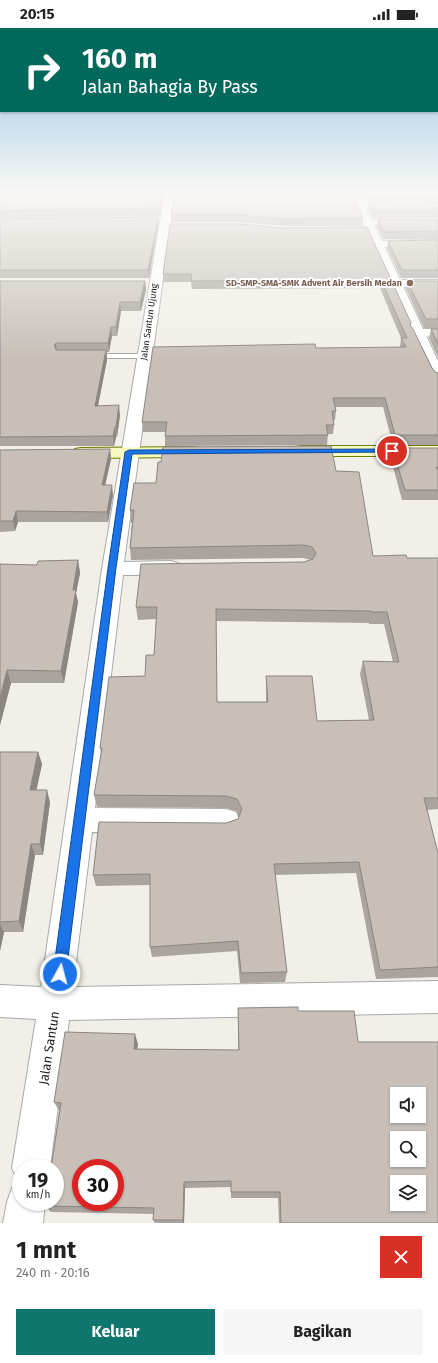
<!DOCTYPE html>
<html lang="id">
<head>
<meta charset="utf-8">
<style>
	body { margin:0; font-family:"Fira Sans",sans-serif; background:#f6f6f6; color:#222; height:100vh; display:flex; flex-direction:column; font-size:15px; white-space:nowrap }
	* { box-sizing:border-box; margin:0 }
	p { font-size:13px; color:#767676 }
	.icon { flex:none; width:22px; height:22px; fill:none; stroke:currentColor; stroke-width:2; stroke-linecap:round; stroke-linejoin:round }
	.map { position:relative; height:1195px; overflow:hidden }
	.sheet { display:flex; flex-direction:column; background:#fff; flex:1 }
	.sheet>* { flex:none }
	.top-card { position:absolute; left:0px; top:0px; width:438px; height:84px; box-shadow:0 1px 3px #0004; background:#00695c; color:#fff; overflow:hidden }
	.tools { position:absolute; left:390px; top:1059px; display:grid; gap:8px }
	.tools a { display:grid; place-items:center; width:36px; height:36px; border-radius:0px; background:#fff; box-shadow:0 1px 3px #0004; font-size:20px }
	.speed { position:absolute; left:12px; top:1131px; display:flex; gap:8px; font-size:20px; font-weight:700; text-align:center }
	.speed>* { display:grid; place-content:center; width:52px; height:52px; border-radius:50%; background:#fff; box-shadow:0 1px 3px #0004; line-height:1 }
	.speed small { font-size:10px; font-weight:400 }
	.speed .limit { border:6px solid #d22; background:#fff; color:#111 }
	.pin { position:absolute; display:grid; place-items:center; width:34px; height:34px; color:#fff; margin:-17px; border:2px solid #fff; border-radius:50%; box-shadow:0 1px 4px #0007 }
	.me { position:absolute; width:44px; margin:-22px; rotate:7deg; stroke-linejoin:round; filter:drop-shadow(0 0 3px #0008) }
	.turn { display:flex; align-items:center; gap:14px; height:84px; padding:0 16px; font-size:18px }
	.turn .icon { width:52px; height:52px; stroke-width:2.5 }
	.turn b { display:block; font-size:28px; line-height:34px }
	.round { display:grid; place-items:center; flex:none; width:42px; height:42px; border-radius:0px; background:#f6f6f6 }
	.summary { display:flex; align-items:center; justify-content:space-between; height:68px; padding:0 16px }
	h1 { font-size:24px; font-weight:700; line-height:30px }
	.button { display:flex; gap:8px; margin-top:auto; padding:8px 16px }
	.button a { flex:1; height:46px; border-radius:0px; background:#0f766e; color:#fff; font-size:16px; font-weight:700; line-height:46px; text-align:center }
	.button a+a { background:#f6f6f6; color:#222 }
	.status { display:flex; justify-content:space-between; align-items:center; height:28px; padding:0 20px; background:#fff; direction:ltr }
	.status svg { height:11px; fill:currentColor }
	.map>svg:first-child { display:block }
	.lines { fill:none; stroke-linecap:round; stroke-linejoin:round }
	.service-casing { stroke:#a9a9a9; stroke-width:2 }
	.minor-casing { stroke:#a9a9a9; stroke-width:2 }
	.tertiary-casing { stroke:#a9a9a9; stroke-width:2 }
	.secondary-casing { stroke:#707d05; stroke-width:2 }
	.service { fill:#fff; fill-rule:evenodd }
	.minor { fill:#fff; fill-rule:evenodd }
	.tertiary { fill:#fff; fill-rule:evenodd }
	.secondary { fill:#f7fabf; fill-rule:evenodd }
	.wall { fill:#aba49e; fill-rule:evenodd }
	.shaded-wall { fill:#8b8681 }
	.building { fill:#c7bfb8; stroke:#8b8681; fill-rule:evenodd }
	.route { fill:#1a73e8; stroke:#114b97 }
	.education-dot { fill:#8d6e63; stroke:#fff; stroke-width:1.5 }
	.labels { text-anchor:middle; dominant-baseline:central; stroke-width:4; stroke-linejoin:round; paint-order:stroke }
	.far-education-label { font-size:9px; font-weight:bold; fill:#785e54; stroke:#fff; text-anchor:end }
	.far-street-label { font-size:9px; fill:#222; stroke:#fff }
	.near-street-label { font-size:13px; fill:#222; stroke:#fff }
</style>
</head>
<body>
<div class="status"><b>20:15</b><svg viewBox="0 0 49 12"><path d="M0 12V9h3v3zM5 12V6h3v6zM10 12V3h3v9zM15 12V0h3v12zM26 1h20v11H26zM47 4h2v5h-2z"/></svg></div>
<div class="map">
<svg width="438" height="1195" viewBox="0 0 438 1195">
	<rect width="100%" height="100%" fill="#f2efe9"/>
	<g class="lines">
		<!-- service casing -->
		<g class="service-casing">
			<path id="service" d="M90 326H144L148 328 144 330H90Z"/>
		</g>
		<!-- minor casing -->
		<g class="minor-casing">
			<g id="minor">
				<path d="M165 164H175L124 534 171 533 178 535 181 540 178 545 171 547H123L95 780 226 781 236 784 240 793 236 802 226 805 92 804 73 959 438 953V985L69 992 50 1140H21V1155L18 1153 12 1140 36 991 0 989V957L41 959 102 541Z"/>
				<path d="M360 174H438V180L357 179 355 177Z"/>
				<path d="M368 192H438V198L364 197 363 195Z"/>
				<path d="M438 212V218L376 219 371 216 376 213Z"/>
				<path d="M395 252H438V260L391 259 389 256 391 253Z"/>
				<path d="M417 301H438V309L412 308 410 305 412 302Z"/>
				<path d="M21 1157V1174H45L43 1195H3L7 1174 12 1160Z"/>
			</g>
		</g>
		<!-- tertiary casing -->
		<g class="tertiary-casing">
			<path id="tertiary" d="M349 164H359L438 333V353L433 352 431 349Z"/>
		</g>
		<!-- secondary casing -->
		<g class="secondary-casing">
			<g id="secondary">
				<path d="M301 418H438V428H301L295 427 293 423 295 419Z"/>
				<path d="M193 419 199 420 201 424 199 428 193 429 81 430 75 429 73 425 75 421 81 420Z"/>
			</g>
		</g>
		<!-- service -->
		<use href="#service" class="service"/>
		<!-- minor -->
		<use href="#minor" class="minor"/>
		<!-- tertiary -->
		<use href="#tertiary" class="tertiary"/>
		<!-- secondary -->
		<use href="#secondary" class="secondary"/>
	</g>
	<!-- wall -->
	<g class="wall">
		<path d="M0 164H164L160 188 0 190Z"/>
		<path d="M175 164 363 190 362 198H282L241 194H172L171 187Z"/>
		<path d="M360 164H438V172H365Z"/>
		<path d="M369 173 438 174V190H373L368 181Z"/>
		<path d="M158 189V197L149 250H0V191Z"/>
		<path d="M378 191 438 192V211H383L377 199Z"/>
		<path d="M367 199 410 297 432 340 435 344 438 345V417H393L383 379H335L336 383 335 392H334V397L333 406H328L327 417 165 418V404H143L142 394 316 320 400 319 401 310 380 260 192 261 191 254H163V246L282 200Z"/>
		<path d="M438 212V250H401L387 220 388 213Z"/>
		<path d="M0 253H145L146 262 141 283H121L117 308H112L109 324H107V332L98 378 120 387 117 409H116L114 418H0Z"/>
		<path d="M407 253H438V300H424L406 261Z"/>
		<path d="M431 301H438V329L429 310Z"/>
		<path d="M398 420H438V472H402L393 439 395 429H396Z"/>
		<path d="M110 421 111 431 105 457 113 467 108 494H18L15 503 0 504V422Z"/>
		<path d="M336 443 373 528 407 530H438V781L427 782 438 825V949L376 951 356 845 275 847 287 944 285 954 240 955 237 923 152 929 150 919V857L96 858 93 847 226 795 238 791 239 788 236 783 226 780 97 779 94 767 101 726 100 720 145 648 154 627 156 591 138 592 136 579 311 532 303 530 131 532 130 520 132 495H131L130 482 156 455ZM216 593 369 595V596H384L393 634 363 633 360 646 369 692 317 693 266 648V674H217Z"/>
		<path d="M78 532 80 545 76 565 78 574 64 655H11L0 697V536L37 537Z"/>
		<path d="M0 724H38L42 736 36 762 50 774 43 827H35L23 904H4L0 923Z"/>
		<path d="M238 980 298 983 358 1014 438 1195H279L278 1170H231V1159L185 1160 184 1195H155L153 1192 154 1186 51 1184 45 1178 59 1083 54 1074 138 1016 137 1021 238 1022Z"/>
	</g>
	<!-- shaded-wall -->
	<g class="shaded-wall">
		<path d="M162 164H164L160 188 159 180Z"/>
		<path d="M158 189V197L149 250 148 242Z"/>
		<path d="M145 253 146 262 141 283 140 274Z"/>
		<path d="M120 274 121 283 117 308 116 299Z"/>
		<path d="M111 299 112 308 109 324 108 315Z"/>
		<path d="M56 315 57 324 56 326 54 317Z"/>
		<path d="M106 322 107 332 96 387 95 378Z"/>
		<path d="M119 377 120 387 117 409 116 399Z"/>
		<path d="M115 399 116 409 114 418 113 408Z"/>
		<path d="M110 421 111 431 103 467 102 457Z"/>
		<path d="M112 457 113 467 108 494 107 484Z"/>
		<path d="M16 483 18 494 15 503 13 493Z"/>
		<path d="M78 532 80 545 76 565 78 574 64 655 61 643 73 562Z"/>
		<path d="M7 642 11 655 0 697V670Z"/>
		<path d="M38 724 42 736 34 774 30 762Z"/>
		<path d="M47 762 50 774 43 827 40 816Z"/>
		<path d="M31 816 35 827 23 904 19 893Z"/>
		<path d="M0 896 4 904 0 923Z"/>
		<path d="M135 1006 138 1016 136 1031 134 1021Z"/>
		<path d="M184 1154 185 1160 184 1195H183V1192Z"/>
	</g>
	<!-- building -->
	<g class="building">
		<path d="M0 164H162L159 180 0 183Z"/>
		<path d="M175 164H352L363 190 282 191 241 187H171Z"/>
		<path d="M365 164H438V165H366Z"/>
		<path d="M369 173 438 174V183H374Z"/>
		<path d="M158 189 148 242H0V191Z"/>
		<path d="M378 191 438 192V203L384 204Z"/>
		<path d="M170 196H241L282 200 367 199 411 295 410 297 413 301 432 340 435 344 438 345V407H395L385 370H333L336 383H332L334 397H326L328 407 165 408 167 394H142L153 319 315 316 316 320 406 319 401 310H407L381 252 191 253 192 246H163Z"/>
		<path d="M438 212V242H402L388 213Z"/>
		<path d="M0 253H145L140 274H120L116 299H111L108 315H56L54 317 56 322H106L95 378 119 377 116 399H115L113 408 0 409Z"/>
		<path d="M407 253H438V291H426Z"/>
		<path d="M431 301H438V316Z"/>
		<path d="M331 418 336 443 359 444 373 528 406 527 407 530H438V770H424L438 825V939L380 942 359 834 274 836 287 944 241 945 238 913 150 919V846L93 847 99 794 226 795 238 791 242 781 237 771 226 768 94 767 102 720H100L109 649 145 648 146 627H154L157 579H136L141 536 304 534 313 531 316 525 312 519 304 517 130 520 134 482H130L134 455H156L158 434H161L163 419ZM216 581 371 583V584H387L399 634 363 633 374 692 317 693 312 648H266L268 674H217Z"/>
		<path d="M398 420H438V439H436L438 443V462H405L395 429H400Z"/>
		<path d="M110 421 102 457H112L107 484 16 483 13 493H0V422Z"/>
		<path d="M78 532 73 562H76L61 643 7 642 0 670V536L37 537 38 533Z"/>
		<path d="M0 724H38L30 762H47L40 816H31L19 893 0 894Z"/>
		<path d="M298 979V983H354L358 1014H438V1195H281L280 1164H231V1153L184 1154 183 1192H153L154 1180 45 1178 46 1174H55V1140H51L61 1075 54 1074 65 1004 135 1006 134 1021 239 1022 238 980ZM397 1066H419V1088H397ZM397 1110H419V1132H397ZM81 1140H115V1174H81ZM397 1154H419V1176H397Z"/>
	</g>
	<!-- sky -->
	<linearGradient id="sky" x2="0" y2="1"><stop stop-color="#8fc0e4"/><stop offset="0.5" stop-color="#f9f8f5"/><stop offset="1" stop-color="#f9f8f5" stop-opacity="0"/></linearGradient>
	<rect width="438" height="331" fill="url(#sky)"/>
	<!-- route -->
	<path class="route" d="M392 421 395 423 394 424 132 426 116 540 66 946 64 950 60 952 55 950 53 946 108 540 125 424 129 422Z"/>
	<!-- markers -->
	<circle class="education-dot" cx="410" cy="255" r="4"/>
	<g class="labels">
		<!-- far-education labels -->
		<g class="far-education-label">
			<text x="402" y="255">SD-SMP-SMA-SMK Advent Air Bersih Medan</text>
		</g>
		<!-- far-street labels -->
		<g class="far-street-label">
			<text transform="translate(149 294) rotate(-82)">Jalan Santun Ujung</text>
		</g>
		<!-- near-street labels -->
		<g class="near-street-label">
			<text transform="translate(49 1020) rotate(-81)">Jalan Santun</text>
		</g>
	</g>
</svg>
<div class="tools">
<a><svg class="icon" aria-label="sound" viewBox="0 0 24 24"><path d="M4 9h4l5-4v14l-5-4H4zM17 9q2 3 0 6"/></svg></a>
<a><svg class="icon" aria-label="search" viewBox="0 0 24 24"><circle cx="10" cy="10" r="6"/><path d="M15 15l6 6"/></svg></a>
<a><svg class="icon" aria-label="layers" viewBox="0 0 24 24"><path d="M12 4l9 5-9 5-9-5zM3 14l9 5 9-5"/></svg></a>
</div>
<div class="speed"><div>19<small>km/h</small></div><div class="limit">30</div></div>
<div class="pin" style="left:392px;top:423px;background:#d93025"><svg class="icon" aria-label="arrive" viewBox="0 0 24 24"><path d="M6 21V4h12l-3 4 3 4H6"/></svg></div>
<svg class="me" style="left:60px;top:946px" viewBox="-20 -20 40 40"><circle r="17" fill="#1a73e8" stroke="#fff" stroke-width="3"/><path d="M0-11L8 9 0 5-8 9z" fill="#fff"/></svg>
<div class="top-card">
<div class="turn"><svg class="icon" aria-label="right" viewBox="0 0 24 24"><path d="M7 20v-9h11M14 6l5 5-5 5"/></svg><div><b>160 m</b>Jalan Bahagia By Pass</div></div>
</div>
</div>
<section class="sheet">
<div class="summary"><div><h1>1 mnt</h1><p>240 m · 20:16</p></div><a class="round" style="background:#d93025;color:#fff"><svg class="icon" aria-label="close" viewBox="0 0 24 24"><path d="M6 6l12 12M18 6L6 18"/></svg></a></div>
<div class="button"><a>Keluar</a><a>Bagikan</a></div>
</section>
</body>
</html>
